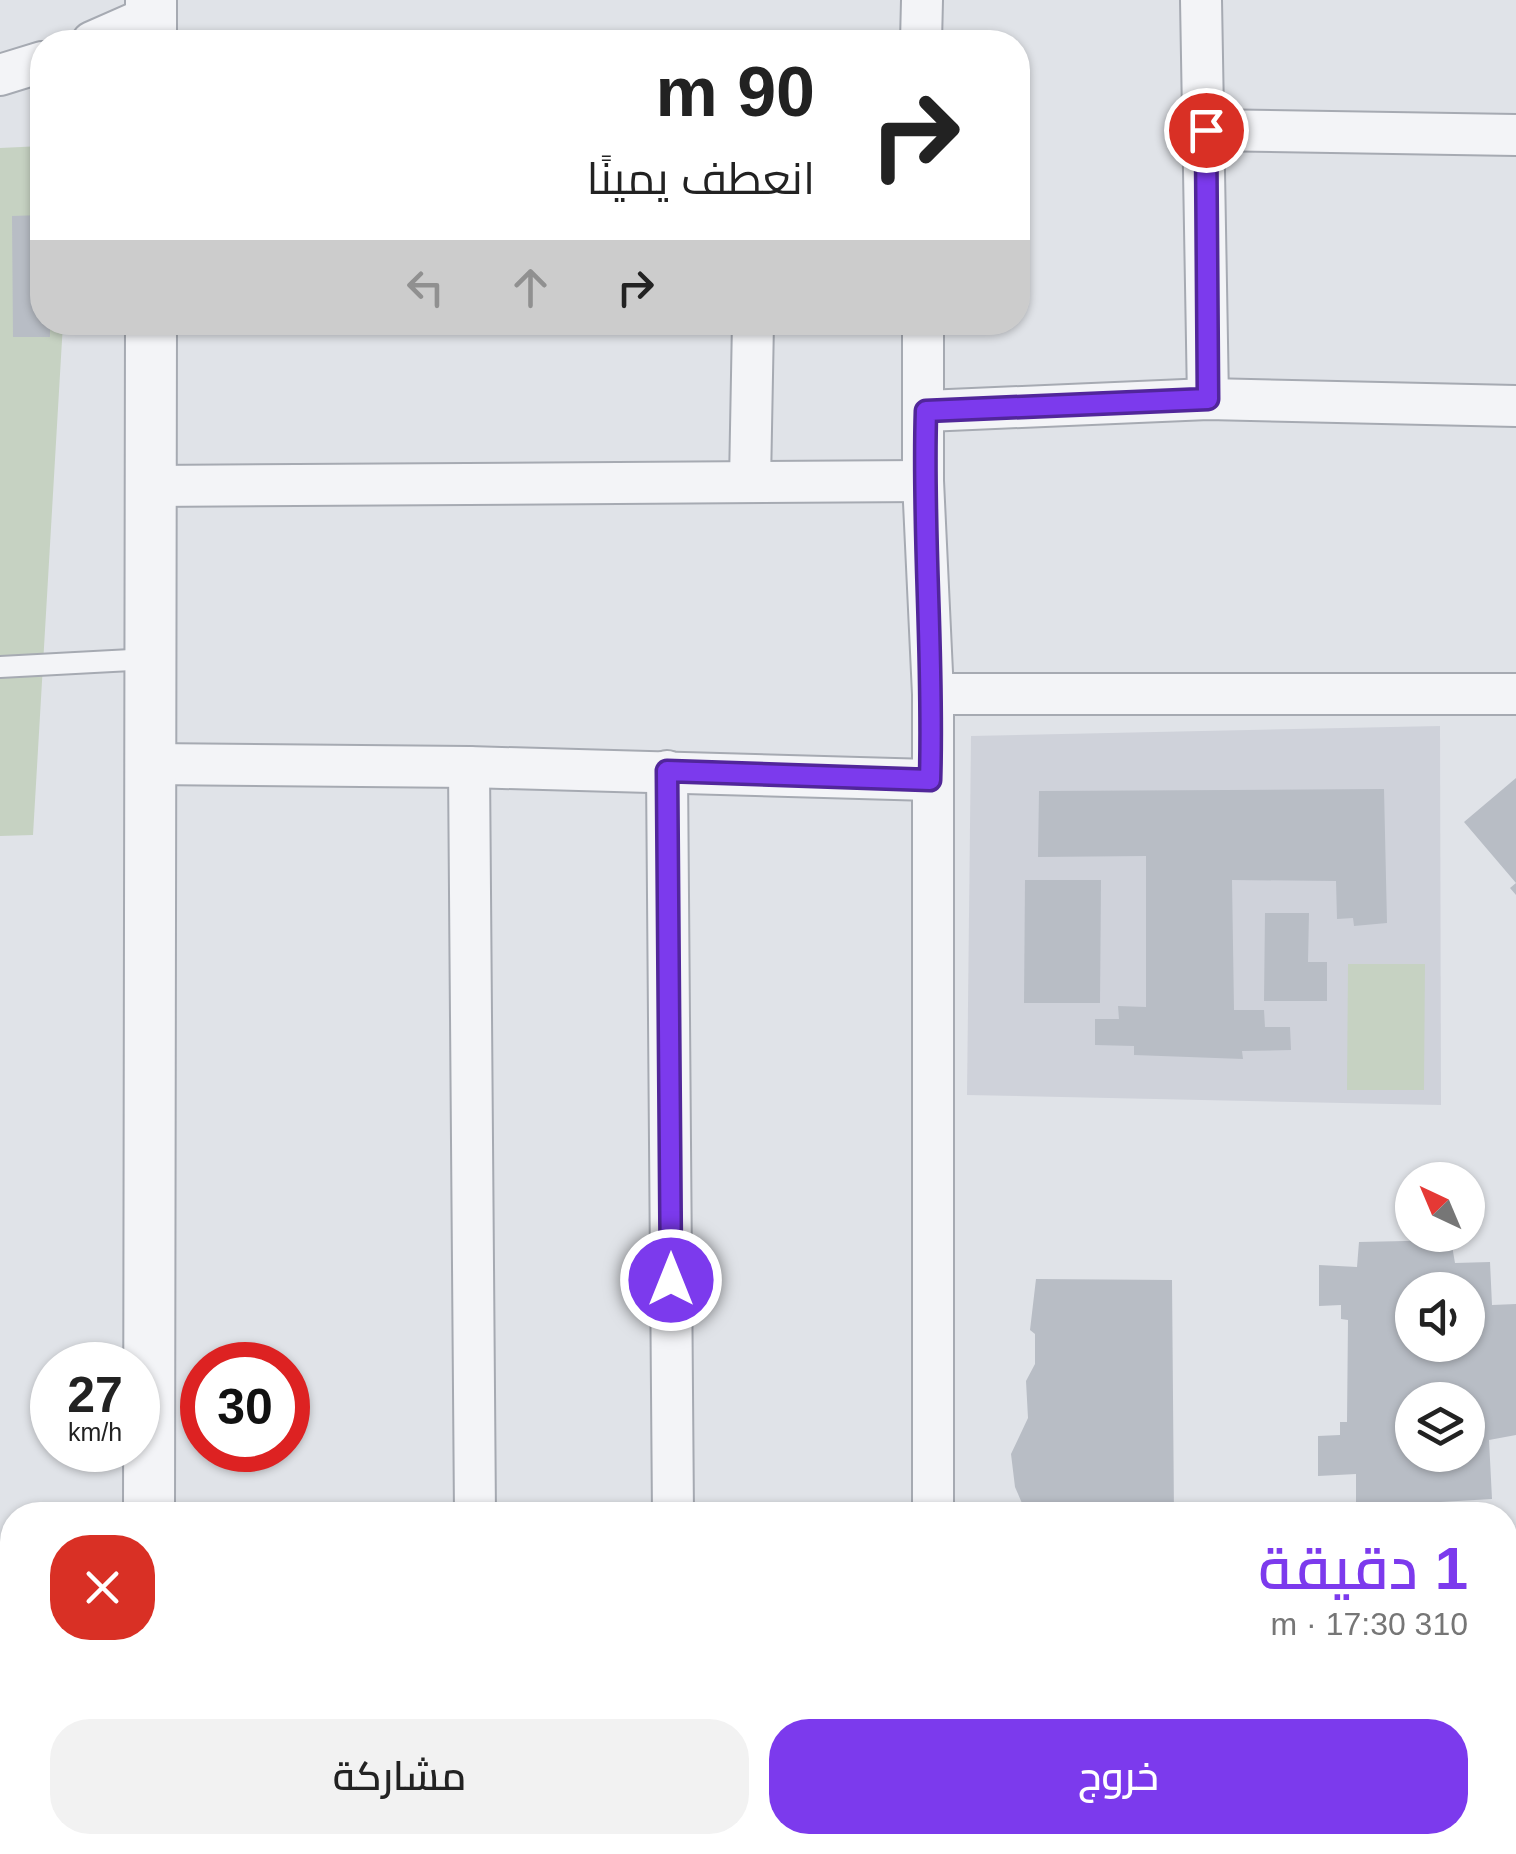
<!DOCTYPE html>
<html lang="ar">
<head>
<meta charset="utf-8">
<style>
	body { margin:0; font-family:Arial,Cairo,sans-serif; background:#f2f2f2; color:#222; direction:rtl; height:100vh; display:flex; flex-direction:column; font-size:38px; white-space:nowrap }
	* { box-sizing:border-box; margin:0 }
	p { font-size:32px; color:#767676 }
	.icon { flex:none; width:55px; height:55px; fill:none; stroke:currentColor; stroke-width:2; stroke-linecap:round; stroke-linejoin:round }
	.map { position:relative; flex:1; overflow:hidden; direction:ltr }
	.panel { position:absolute; left:0px; top:1502px; width:1518px; height:352px; display:flex; flex-direction:column; background:#fff; border-radius:40px 40px 0 0; box-shadow:0 2px 8px #0004; direction:rtl }
	.panel>* { flex:none }
	.banner { position:absolute; left:30px; top:30px; width:1000px; height:305px; border-radius:40px; box-shadow:0 2px 8px #0004; direction:rtl; background:#fff; color:#222; overflow:hidden }
	.needle { width:65px; rotate:316deg }
	.tools { position:absolute; left:1395px; top:1162px; display:grid; gap:20px }
	.tools a { display:grid; place-items:center; width:90px; height:90px; border-radius:50%; background:#fff; box-shadow:0 2px 8px #0004; font-size:50px }
	.speed { position:absolute; left:30px; top:1342px; display:flex; gap:20px; font-size:50px; font-weight:700; text-align:center }
	.speed>* { display:grid; place-content:center; width:130px; height:130px; border-radius:50%; background:#fff; box-shadow:0 2px 8px #0004; line-height:1 }
	.speed small { font-size:25px; font-weight:400 }
	.speed .limit { border:15px solid #d22; background:#fff; color:#111 }
	.pin { position:absolute; display:grid; place-items:center; width:85px; height:85px; color:#fff; margin:-42px; border:5px solid #fff; border-radius:50%; box-shadow:0 2px 10px #0007 }
	.me { position:absolute; width:110px; margin:-55px; rotate:0deg; stroke-linejoin:round; filter:drop-shadow(0 0 8px #0008) }
	.turn { display:flex; align-items:center; gap:35px; height:210px; padding:0 50px; font-size:45px }
	.turn .icon { width:130px; height:130px; stroke-width:2.5 }
	.turn b { display:block; font-size:70px; line-height:85px }
	.lanes { display:flex; align-items:center; height:95px; padding:0 50px; background:#0003; justify-content:center; gap:50px; direction:ltr }
	.lanes .off { opacity:.35 }
	.round { display:grid; place-items:center; flex:none; width:105px; height:105px; border-radius:40px; background:#f2f2f2 }
	.headline { display:flex; align-items:center; justify-content:space-between; height:170px; padding:0 50px }
	h1 { font-size:60px; font-weight:600; line-height:75px; color:#7c3aed }
	.primary-button { display:flex; gap:20px; margin-top:auto; padding:20px 50px }
	.primary-button a { flex:1; height:115px; border-radius:40px; background:#7c3aed; color:#fff; font-size:40px; font-weight:600; line-height:115px; text-align:center }
	.primary-button a+a { background:#f2f2f2; color:#222 }
	.map>svg:first-child { display:block }
	.built { fill:#cfd2da }
	.green { fill:#c6d2c2 }
	.building { fill:#b8bdc5; fill-rule:evenodd }
	.lines { fill:none; stroke-linecap:round; stroke-linejoin:round }
	.service-casing { stroke:#a6aab2; stroke-width:24 }
	.minor-casing { stroke:#a6aab2; stroke-width:44 }
	.tertiary-casing { stroke:#a6aab2; stroke-width:54 }
	.service { stroke:#f3f4f7; stroke-width:20 }
	.minor { stroke:#f3f4f7; stroke-width:40 }
	.tertiary { stroke:#f3f4f7; stroke-width:50 }
	.route-casing { stroke:#51269a; stroke-width:25 }
	.route { stroke:#7c3aed; stroke-width:18 }
</style>
</head>
<body>
<div class="map">
<svg width="1516" height="1854" viewBox="0 0 1516 1854">
	<rect width="100%" height="100%" fill="#e0e3e8"/>
	<!-- built -->
	<path class="built" d="M1440 726 1441 1105 967 1095 971 736Z"/>
	<!-- green -->
	<g class="green">
		<path d="M42 146V322L63 323 33 835 0 836V148Z"/>
		<path d="M1348 964H1425L1424 1090H1347Z"/>
	</g>
	<!-- building -->
	<g class="building">
		<path d="M42 215V322H50V337H13L12 216Z"/>
		<path d="M1516 778V895L1510 888 1516 883 1464 822Z"/>
		<path d="M1384 789 1387 923 1354 926 1353 918 1337 919 1336 881 1232 880 1234 1010H1264L1265 1027H1290L1291 1050 1242 1051 1243 1059 1134 1055V1046L1095 1045V1019H1119L1118 1006 1146 1007V856L1038 857 1039 791Z"/>
		<path d="M1025 880H1101L1100 1003H1024Z"/>
		<path d="M1265 913H1309L1308 962H1327V1001H1264Z"/>
		<path d="M1451 1240 1455 1263 1490 1262 1492 1305 1516 1304V1435L1489 1440 1492 1499 1356 1507V1474L1318 1476V1436L1340 1435V1422H1347L1348 1320 1341 1319V1305L1319 1306V1265L1357 1267 1359 1242ZM1412 1290H1468V1345H1412ZM1412 1400H1468V1455H1412Z"/>
		<path d="M1036 1279 1172 1280 1174 1515H1027L1015 1487 1011 1454 1028 1418 1026 1381 1035 1364V1334L1030 1330Z"/>
	</g>
	<g class="lines">
		<!-- service casing -->
		<g class="service-casing">
			<path id="service" d="M0 667 150 659"/>
		</g>
		<!-- minor casing -->
		<g class="minor-casing">
			<g id="minor">
				<path d="M1201 0 1208 399"/>
				<path d="M92 42 151 16"/>
				<path d="M921 42 922 0"/>
				<path d="M0 75 42 62"/>
				<path d="M1206 130 1516 135"/>
				<path d="M923 322V481L933 694V1515"/>
				<path d="M926 411 1208 399 1516 406"/>
				<path d="M750 482 753 322"/>
				<path d="M151 486 923 481"/>
				<path d="M933 694H1516"/>
				<path d="M150 764 469 767 930 780"/>
				<path d="M469 767 475 1515"/>
				<path d="M667 771 673 1515"/>
				<path d="M1505 1601H1516"/>
				<path d="M929 1854 930 1842"/>
				<path d="M1390 1854V1842"/>
			</g>
		</g>
		<!-- tertiary casing -->
		<g class="tertiary-casing">
			<g id="tertiary">
				<path d="M151 42V0"/>
				<path d="M149 1515 151 322"/>
				<path d="M149 1854V1842"/>
			</g>
		</g>
		<!-- service -->
		<use href="#service" class="service"/>
		<!-- minor -->
		<use href="#minor" class="minor"/>
		<!-- tertiary -->
		<use href="#tertiary" class="tertiary"/>
	</g>
	<g class="lines">
		<!-- route casing -->
		<g class="route-casing">
			<path id="route" d="M671 1280 667 771 930 780C934 657 922 534 926 411L1208 399 1206 130"/>
		</g>
		<!-- route -->
		<use href="#route" class="route"/>
	</g>
</svg>
<div class="tools">
<a><svg class="needle" viewBox="-14 -14 28 28"><path d="M0-13l5 13h-10z" fill="#e53935"/><path d="M0 13l5-13h-10z" fill="#767676"/></svg></a>
<a><svg class="icon" aria-label="sound" viewBox="0 0 24 24"><path d="M4 9h4l5-4v14l-5-4H4zM17 9q2 3 0 6"/></svg></a>
<a><svg class="icon" aria-label="layers" viewBox="0 0 24 24"><path d="M12 4l9 5-9 5-9-5zM3 14l9 5 9-5"/></svg></a>
</div>
<div class="speed"><div>27<small>km/h</small></div><div class="limit">30</div></div>
<div class="pin" style="left:1206px;top:130px;background:#d93025"><svg class="icon" aria-label="arrive" viewBox="0 0 24 24"><path d="M6 21V4h12l-3 4 3 4H6"/></svg></div>
<svg class="me" style="left:671px;top:1280px" viewBox="-20 -20 40 40"><circle r="17" fill="#7c3aed" stroke="#fff" stroke-width="3"/><path d="M0-11L8 9 0 5-8 9z" fill="#fff"/></svg>
<div class="banner">
<div class="turn"><svg class="icon" aria-label="right" viewBox="0 0 24 24"><path d="M7 20v-9h11M14 6l5 5-5 5"/></svg><div><b>90 m</b>انعطف يمينًا</div></div>
<div class="lanes"><svg class="icon off" aria-label="left" viewBox="0 0 24 24"><path d="M17 20v-9H6M10 6l-5 5 5 5"/></svg><svg class="icon off" aria-label="ahead" viewBox="0 0 24 24"><path d="M12 20V5M6 11l6-6 6 6"/></svg><svg class="icon" aria-label="right" viewBox="0 0 24 24"><path d="M7 20v-9h11M14 6l5 5-5 5"/></svg></div>
</div>
<section class="panel">
<div class="headline"><div><h1>1 دقيقة</h1><p>310 m · 17:30</p></div><a class="round" style="background:#d93025;color:#fff"><svg class="icon" aria-label="close" viewBox="0 0 24 24"><path d="M6 6l12 12M18 6L6 18"/></svg></a></div>
<div class="primary-button"><a>خروج</a><a>مشاركة</a></div>
</section>
</div>
</body>
</html>
